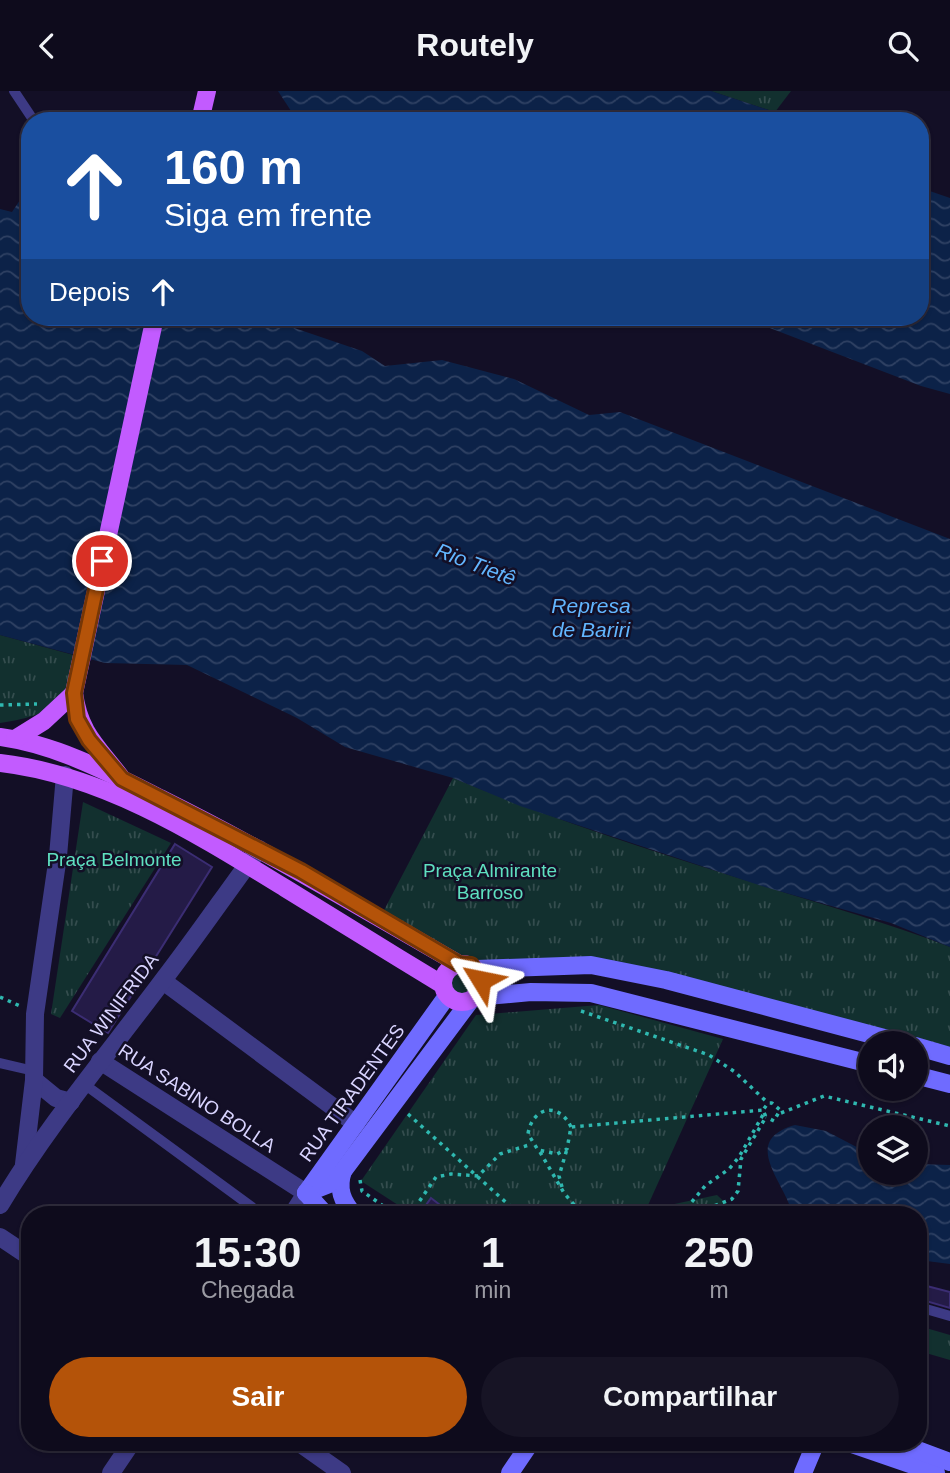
<!DOCTYPE html>
<html lang="pt">
<head>
<meta charset="utf-8">
<style>
	body { margin:0; font-family:Helvetica,sans-serif; background:#171425; color:#f1f3f6; height:100vh; display:flex; flex-direction:column; font-size:26px; white-space:nowrap }
	* { box-sizing:border-box; margin:0 }
	p { font-size:23px; color:#9b9ba3 }
	.icon { flex:none; width:38px; height:38px; fill:none; stroke:currentColor; stroke-width:2; stroke-linecap:round; stroke-linejoin:round }
	.map { position:relative; flex:1; overflow:hidden }
	.panel { position:absolute; left:21px; top:1115px; width:906px; height:245px; display:flex; flex-direction:column; background:#0e0b1c; border-radius:28px; box-shadow:0 2px 5px #0004,0 0 0 2px #2e2b3b }
	.panel>* { flex:none }
	.hud { position:absolute; left:21px; top:21px; width:908px; height:214px; border-radius:28px; box-shadow:0 2px 5px #0004,0 0 0 2px #2e2b3b; background:#1a4fa0; color:#fff; overflow:hidden }
	.controls { position:absolute; left:858px; top:940px; display:grid; gap:14px }
	.controls a { display:grid; place-items:center; width:70px; height:70px; border-radius:50%; background:#0e0b1c; box-shadow:0 2px 5px #0004,0 0 0 2px #2e2b3b; font-size:35px }
	.pin { position:absolute; display:grid; place-items:center; width:60px; height:60px; color:#fff; margin:-30px; border:4px solid #fff; border-radius:50%; box-shadow:0 2px 7px #0007 }
	.me { position:absolute; width:77px; margin:-38px; rotate:305deg; stroke-linejoin:round; filter:drop-shadow(0 0 5px #0008) }
	.turn { display:flex; align-items:center; gap:24px; height:147px; padding:0 28px; font-size:32px }
	.turn .icon { width:91px; height:91px; stroke-width:2.5 }
	.turn b { display:block; font-size:49px; line-height:60px }
	.then { display:flex; align-items:center; height:66px; padding:0 28px; background:#0003; gap:14px; font-size:26px }
	.eta { display:flex; justify-content:space-evenly; align-items:center; height:119px; text-align:center }
	.eta b { font-size:42px; font-weight:700; line-height:49px }
	.cta { display:flex; gap:14px; margin-top:auto; padding:14px 28px }
	.cta a { flex:1; height:80px; border-radius:42px; background:#b45309; color:#fff; font-size:28px; font-weight:700; line-height:80px; text-align:center }
	.cta a+a { background:#171425; color:#f1f3f6 }
	header { display:flex; justify-content:space-between; align-items:center; height:91px; padding:0 28px; background:#0e0b1c; font-size:32px; font-weight:700 }
	.map>svg:first-child { display:block }
	.grass { fill:url(#grass-tufts) }
	.water { fill:url(#water-waves) }
	.building { fill:#241b47; stroke:#3b2d73; stroke-width:2 }
	.lines { fill:none; stroke-linecap:round; stroke-linejoin:round }
	.path { stroke:#2fb8b0; stroke-width:3.5; stroke-dasharray:3.5 5; stroke-linecap:butt }
	.service { stroke:#3d3a85; stroke-width:10 }
	.minor { stroke:#3d3a85; stroke-width:18 }
	.tertiary { stroke:#3d3a85; stroke-width:18 }
	.secondary { stroke:#6f6bff; stroke-width:18 }
	.primary { stroke:#c25bff; stroke-width:18 }
	.route-casing { stroke:#753606; stroke-width:18 }
	.route { stroke:#b45309; stroke-width:12 }
	.labels { text-anchor:middle; dominant-baseline:central; stroke-width:5; stroke-linejoin:round; paint-order:stroke }
	.park-label { font-size:19px; fill:#5fe0c0; stroke:#130f26 }
	.street-label { font-size:19px; fill:#d9d4ff; stroke:#130f26 }
	.water-label { font-size:21px; font-style:italic; fill:#62b6ff; stroke:#130f26 }
</style>
</head>
<body>
<header><svg class="icon" aria-label="back" viewBox="0 0 24 24"><path d="M15 5l-7 7 7 7"/></svg>Routely<svg class="icon" aria-label="search" viewBox="0 0 24 24"><circle cx="10" cy="10" r="6"/><path d="M15 15l6 6"/></svg></header>
<div class="map">
<svg width="950" height="1382" viewBox="0 0 950 1382">
	<defs>
		<pattern id="grass-tufts" width="24" height="20" patternUnits="userSpaceOnUse" patternTransform="scale(1.75)"><rect width="24" height="20" fill="#12302f"/><path d="M3 7l-1-3M5 7V3M7 7l1-3M15 17l-1-3M17 17v-4M19 17l1-3" fill="none" stroke="#344d4e"/></pattern>
		<pattern id="water-waves" width="16" height="10" patternUnits="userSpaceOnUse" patternTransform="scale(1.75)"><rect width="16" height="10" fill="#0c2248"/><path d="M0 5q4-4 8 0t8 0" fill="none" stroke="#2f4163"/></pattern>
	</defs>
	<rect width="100%" height="100%" fill="#130f26"/>
	<!-- grass -->
	<g class="grass">
		<path d="M711 0H791L775 21Z"/>
		<path d="M0 544 77 565C65 616 50 624 0 632Z"/>
		<path d="M453 687C554 729 659 762 764 795 826 815 889 832 950 856V962L561 869 467 871 380 827Z"/>
		<path d="M83 711 171 752 60 927 51 923Z"/>
		<circle cx="461" cy="891" r="17"/>
		<path d="M599 914 723 948 644 1123H412L361 1090 476 924Z"/>
		<path d="M717 1104 737 1123H661L665 1115Z"/>
		<path d="M919 1235 950 1244V1269L919 1260Z"/>
	</g>
	<!-- water -->
	<g class="water">
		<path d="M278 0H711L775 21 790 30H309L293 23Z"/>
		<path d="M921 97 950 107V303L921 295 741 226H920Z"/>
		<path d="M22 106 30 110V226H262L362 260 385 275 442 269 514 288 589 324 620 321 950 448V856L891 832 765 796 520 715 453 687 345 656 297 627 187 574 105 572 0 544V118L12 121Z"/>
		<path d="M795 1034 826 1040 870 1063V1082H915V1073L950 1074V1173L919 1169V1124L792 1123C787 1093 738 1050 795 1034Z"/>
	</g>
	<!-- building -->
	<g class="building">
		<path d="M175 753 212 776 108 942 72 920Z"/>
		<path d="M431 1107 453 1124H419Z"/>
		<path d="M919 1193 950 1201V1217L919 1208Z"/>
	</g>
	<g class="lines">
		<!-- path -->
		<g class="path">
			<path d="M0 614 37 613"/>
			<path d="M0 906 20 915"/>
			<path d="M581 920 709 964 735 981 768 1012"/>
			<path d="M781 1022 824 1005 950 1035"/>
			<path d="M408 1023 520 1124"/>
			<path d="M571 1036C559 1010 532 1016 528 1043L538 1059 557 1063 567 1058 571 1036 763 1019"/>
			<path d="M540 1061 564 1102 583 1124"/>
			<path d="M360 1089 362 1100 396 1124"/>
			<path d="M562 1096 559 1085 567 1058"/>
			<path d="M410 1124 436 1086 451 1083 478 1085 500 1063 532 1053"/>
			<path d="M681 1124 705 1095 729 1078 739 1066 764 1022"/>
			<path d="M691 1124 732 1108 738 1100 741 1068 766 1026 763 1019 768 1012H772L780 1019 774 1030 766 1026"/>
		</g>
		<!-- service -->
		<g class="service">
			<path d="M14 0 34 30"/>
			<path d="M0 972 34 980"/>
			<path d="M84 993 260 1122"/>
			<path d="M919 1216 950 1225"/>
		</g>
		<!-- minor -->
		<path class="minor" d="M163 890 356 1033"/>
		<!-- tertiary -->
		<g class="tertiary">
			<path d="M100 970 306 1102 292 1124"/>
			<path d="M34 989 56 1007 71 1011"/>
			<path d="M24 1073 34 989 35 923 58 765 65 684"/>
			<path d="M0 1114C48 1034 108 963 164 888 197 845 227 801 259 758"/>
			<path d="M0 1146 30 1166"/>
			<path d="M298 1351 342 1382"/>
			<path d="M111 1382 132 1351"/>
		</g>
		<!-- secondary -->
		<g class="secondary">
			<path d="M476 878 591 874 666 889 903 952"/>
			<path d="M476 906 531 901 591 902 870 973"/>
			<path d="M915 955 950 965"/>
			<path d="M915 984 950 993"/>
			<path d="M343 1080C337 1098 342 1110 354 1124"/>
			<path d="M306 1102 329 1093 343 1080 470 910"/>
			<path d="M306 1102 447 905"/>
			<path d="M306 1102 326 1124"/>
			<path d="M846 1351 936 1382"/>
			<path d="M896 1351 950 1371"/>
			<path d="M510 1382 531 1351"/>
			<path d="M803 1382 816 1351"/>
		</g>
		<!-- primary -->
		<g class="primary">
			<path d="M200 30 207 0"/>
			<path d="M0 646C58 654 112 683 164 709 265 759 361 817 459 873"/>
			<path d="M15 648 44 630 74 602"/>
			<path d="M0 672C104 684 197 743 285 797 337 829 390 862 443 894"/>
			<path d="M120 685C97 655 79 641 74 602L155 226"/>
			<circle cx="462" cy="892" r="19"/>
		</g>
	</g>
	<g class="lines">
		<!-- route casing -->
		<g class="route-casing">
			<path id="route" d="M102 470 74 602 77 628 89 649 122 688 301 780 459 873 471 874 481 889"/>
		</g>
		<!-- route -->
		<use href="#route" class="route"/>
	</g>
	<g class="labels">
		<!-- park labels -->
		<g class="park-label">
			<text x="114" y="768">Praça Belmonte</text>
			<text x="490" y="779">Praça Almirante<tspan x="490" dy="22">Barroso</tspan></text>
		</g>
		<!-- street labels -->
		<g class="street-label">
			<text transform="translate(111 922) rotate(-53)">RUA WINIFRIDA</text>
			<text transform="translate(352 1002) rotate(-54)">RUA TIRADENTES</text>
			<text transform="translate(197 1007) rotate(33)">RUA SABINO BOLLA</text>
		</g>
		<!-- water labels -->
		<g class="water-label">
			<text transform="translate(476 473) rotate(21)">Rio Tietê</text>
			<text x="591" y="514">Represa<tspan x="591" dy="24">de Bariri</tspan></text>
		</g>
	</g>
</svg>
<div class="controls">
<a><svg class="icon" aria-label="sound" viewBox="0 0 24 24"><path d="M4 9h4l5-4v14l-5-4H4zM17 9q2 3 0 6"/></svg></a>
<a><svg class="icon" aria-label="layers" viewBox="0 0 24 24"><path d="M12 4l9 5-9 5-9-5zM3 14l9 5 9-5"/></svg></a>
</div>
<div class="pin" style="left:102px;top:470px;background:#d93025"><svg class="icon" aria-label="arrive" viewBox="0 0 24 24"><path d="M6 21V4h12l-3 4 3 4H6"/></svg></div>
<svg class="me" style="left:481px;top:889px" viewBox="-20 -20 40 40"><path d="M0-17L14 15 0 8-14 15z" fill="#b45309" stroke="#fff" stroke-width="4"/></svg>
<div class="hud">
<div class="turn"><svg class="icon" aria-label="ahead" viewBox="0 0 24 24"><path d="M12 20V5M6 11l6-6 6 6"/></svg><div><b>160 m</b>Siga em frente</div></div>
<div class="then">Depois<svg class="icon" aria-label="ahead" viewBox="0 0 24 24"><path d="M12 20V5M6 11l6-6 6 6"/></svg></div>
</div>
<section class="panel">
<div class="eta">
<div><b>15:30</b><p>Chegada</p></div>
<div><b>1</b><p>min</p></div>
<div><b>250</b><p>m</p></div>
</div>
<div class="cta"><a>Sair</a><a>Compartilhar</a></div>
</section>
</div>
</body>
</html>
